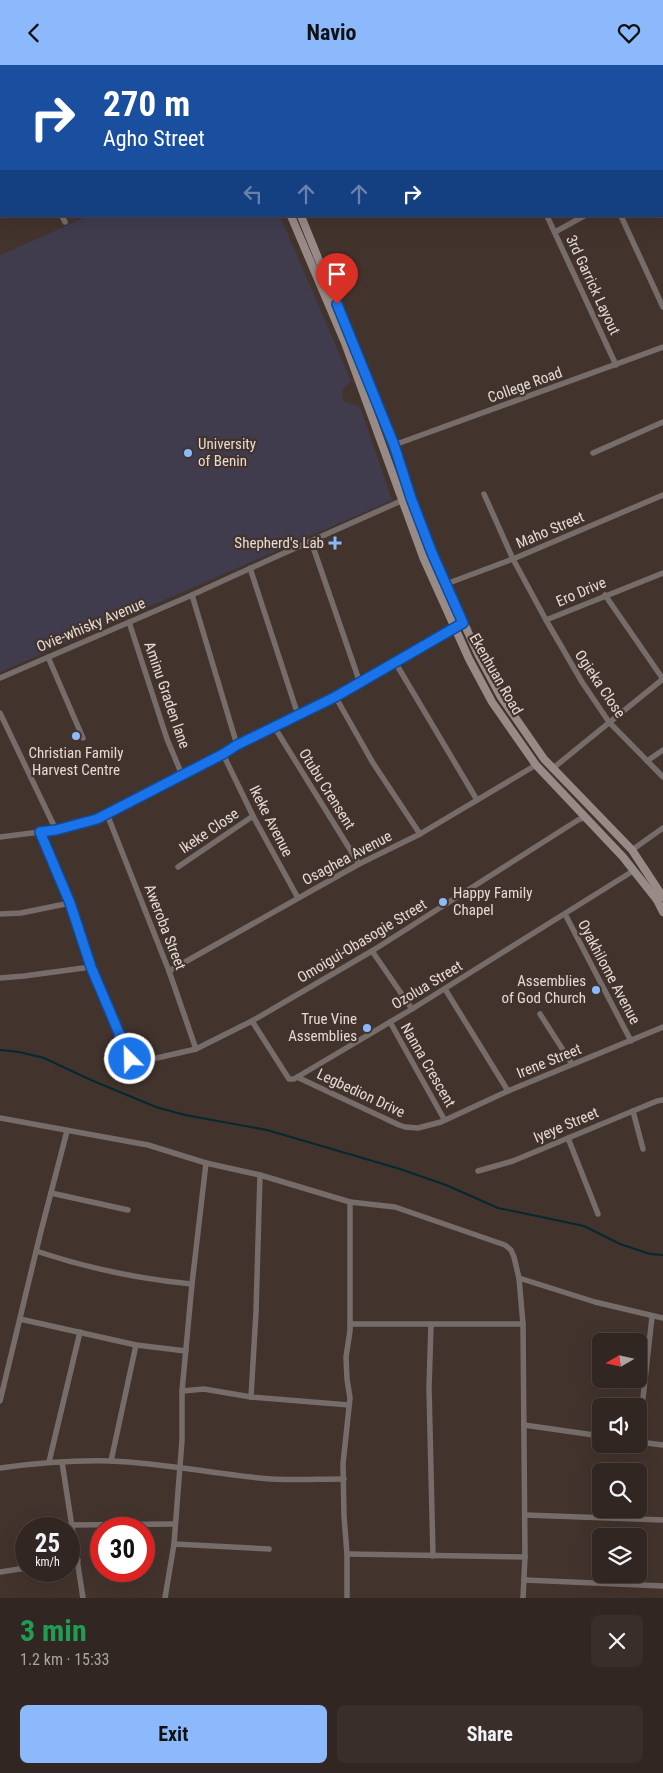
<!DOCTYPE html>
<html lang="en">
<head>
<meta charset="utf-8">
<style>
	body { margin:0; font-family:"Roboto Condensed",sans-serif; background:#3a2e2a; color:#f1f3f6; height:100vh; display:flex; flex-direction:column; font-size:19px; white-space:nowrap }
	* { box-sizing:border-box; margin:0 }
	p { font-size:16px; color:#a8a5a5 }
	.icon { flex:none; width:28px; height:28px; fill:none; stroke:currentColor; stroke-width:2; stroke-linecap:round; stroke-linejoin:round }
	.map { position:relative; height:1533px; overflow:hidden }
	.sheet { display:flex; flex-direction:column; background:#322622; flex:1 }
	.sheet>* { flex:none }
	.top-card { position:absolute; left:0px; top:0px; width:664px; height:152px; box-shadow:0 5px 20px #0002,0 0 0 1px #4d4340; background:#1a4fa0; color:#fff; overflow:hidden }
	.needle { width:32px; rotate:261deg }
	.tools { position:absolute; left:592px; top:1268px; display:grid; gap:10px }
	.tools a { display:grid; place-items:center; width:55px; height:55px; border-radius:8px; background:#322622; box-shadow:0 5px 20px #0002,0 0 0 1px #4d4340; font-size:25px }
	.speed { position:absolute; left:15px; top:1452px; display:flex; gap:10px; font-size:25px; font-weight:700; text-align:center }
	.speed>* { display:grid; place-content:center; width:65px; height:65px; border-radius:50%; background:#322622; box-shadow:0 5px 20px #0002,0 0 0 1px #4d4340; line-height:1 }
	.speed small { font-size:12px; font-weight:400 }
	.speed .limit { border:8px solid #d22; background:#fff; color:#111 }
	.pin { position:absolute; display:grid; place-items:center; width:42px; height:42px; color:#fff; margin:-51px -21px; border-radius:50% 50% 50% 0; rotate:-45deg; box-shadow:0 0 5px #0007 }
	.pin .icon { rotate:45deg }
	.me { position:absolute; width:55px; margin:-28px; rotate:337deg; stroke-linejoin:round; filter:drop-shadow(0 0 4px #0008) }
	.turn { display:flex; align-items:center; gap:18px; height:105px; padding:0 20px; font-size:22px }
	.turn .icon { width:65px; height:65px; stroke-width:2.5 }
	.turn b { display:block; font-size:35px; line-height:42px }
	.lanes { display:flex; align-items:center; height:48px; padding:0 20px; background:#0003; justify-content:center; gap:25px; direction:ltr }
	.lanes .off { opacity:.35 }
	.round { display:grid; place-items:center; flex:none; width:52px; height:52px; border-radius:8px; background:#3a2e2a }
	.overview { display:flex; align-items:center; justify-content:space-between; height:85px; padding:0 20px }
	h1 { font-size:30px; font-weight:700; line-height:38px; color:#1e9e55 }
	.primary-button { display:flex; gap:10px; margin-top:auto; padding:10px 20px }
	.primary-button a { flex:1; height:58px; border-radius:8px; background:#8cb9fc; color:#111; font-size:20px; font-weight:700; line-height:58px; text-align:center }
	.primary-button a+a { background:#3a2e2a; color:#f1f3f6 }
	header { display:flex; justify-content:space-between; align-items:center; height:65px; padding:0 20px; background:#8cb9fc; color:#111; font-size:22px; font-weight:700 }
	.map>svg:first-child { display:block }
	.education { fill:#403c4e }
	.lines { fill:none; stroke-linecap:round; stroke-linejoin:round }
	.stream { stroke:#042a30; stroke-width:2 }
	.minor { stroke:#766d6b; stroke-width:5.5 }
	.secondary { stroke:#988b87; stroke-width:8 }
	.route-casing { stroke:#114b97; stroke-width:12 }
	.route { stroke:#1a73e8; stroke-width:9 }
	.poi-dot { fill:#8cb9fc; stroke:#43332d; stroke-width:2 }
	.labels { text-anchor:middle; dominant-baseline:central; stroke-width:4.5; stroke-linejoin:round; paint-order:stroke }
	.street-label { font-size:15px; fill:#e4dad6; stroke:#43332d }
	.poi-label { font-size:15px; fill:#e4dad6; stroke:#43332d; text-anchor:end }
</style>
</head>
<body>
<header><svg class="icon" aria-label="back" viewBox="0 0 24 24"><path d="M15 5l-7 7 7 7"/></svg>Navio<svg class="icon" aria-label="heart" viewBox="0 0 24 24"><path d="M12 20l-8-8c-3-5 5-10 8-4 3-6 11-1 8 4z"/></svg></header>
<div class="map">
<svg width="663" height="1533" viewBox="0 0 663 1533">
	<rect width="100%" height="100%" fill="#43332d"/>
	<!-- education -->
	<g class="education">
		<path d="M37 0H210V1H35Z"/>
		<path d="M88 151H280L351 316 342 325 343 336 360 342 392 435 0 607V190Z"/>
	</g>
	<g class="lines">
		<!-- stream -->
		<path class="stream" d="M0 985 19 987 44 993 91 1015 156 1042 185 1050 267 1065 400 1104 446 1120 498 1143 584 1161 620 1179 650 1189 663 1190"/>
		<!-- minor -->
		<g class="minor">
			<path d="M418 0 419 1"/>
			<path d="M608 0 609 1"/>
			<path d="M12 1V0"/>
			<path d="M490 1 493 0"/>
			<path d="M0 49H1"/>
			<path d="M662 94 663 95"/>
			<path d="M62 151 65 157"/>
			<path d="M547 151 616 300"/>
			<path d="M621 151 663 242"/>
			<path d="M555 167 584 151"/>
			<path d="M394 380 663 282"/>
			<path d="M593 388 663 357"/>
			<path d="M484 429 513 494 546 555 582 617 609 657 663 712"/>
			<path d="M311 476 360 618"/>
			<path d="M250 503 298 650"/>
			<path d="M446 519 513 494 663 430"/>
			<path d="M605 530 663 614"/>
			<path d="M546 555 663 508"/>
			<path d="M129 557 167 674 182 710"/>
			<path d="M48 592 83 673"/>
			<path d="M395 597 477 735"/>
			<path d="M0 613 192 530"/>
			<path d="M335 631 373 698 420 769"/>
			<path d="M0 648 56 765"/>
			<path d="M275 663 359 799"/>
			<path d="M237 680 192 530C261 498 331 467 401 436"/>
			<path d="M223 689 253 751 298 833"/>
			<path d="M647 696 663 685"/>
			<path d="M552 704 663 614"/>
			<path d="M107 749 169 906 196 984"/>
			<path d="M40 767 70 838 91 902 130 994 135 998 196 984 252 956 372 886 578 755 586 752"/>
			<path d="M0 772 56 765 97 754 223 689 237 680 335 631 463 558"/>
			<path d="M632 785 663 763"/>
			<path d="M178 802 253 751"/>
			<path d="M0 849 21 848 70 838"/>
			<path d="M565 849 631 976"/>
			<path d="M372 886 412 944"/>
			<path d="M169 906 359 799 420 769 536 700"/>
			<path d="M0 913 24 911 91 902"/>
			<path d="M445 924 508 1026"/>
			<path d="M540 949 572 999"/>
			<path d="M252 956 289 1014H294L412 944 633 806"/>
			<path d="M390 957 444 1054"/>
			<path d="M297 1012 399 1060 405 1062 418 1063 441 1057 508 1026 663 962"/>
			<path d="M633 1046 643 1084"/>
			<path d="M0 1053 148 1080 206 1098 260 1110 350 1137 395 1142 505 1180 511 1185 514 1192 519 1213 523 1259 525 1492 523 1533"/>
			<path d="M568 1073 598 1149"/>
			<path d="M478 1106 513 1096 657 1036 663 1035"/>
			<path d="M51 1128 128 1145"/>
			<path d="M36 1186C87 1203 139 1214 192 1219"/>
			<path d="M519 1213 595 1237 663 1253"/>
			<path d="M20 1254 136 1280 186 1286"/>
			<path d="M350 1259H523"/>
			<path d="M431 1260 429 1323 433 1491"/>
			<path d="M182 1326 204 1324 251 1332 349 1340"/>
			<path d="M251 1332 256 1247 260 1110"/>
			<path d="M0 1336 40 1170 67 1066"/>
			<path d="M524 1360 601 1371"/>
			<path d="M639 1369 652 1252"/>
			<path d="M639 1377 663 1380"/>
			<path d="M111 1396 136 1280"/>
			<path d="M49 1397 80 1267"/>
			<path d="M62 1397 83 1533"/>
			<path d="M0 1403C37 1398 74 1395 111 1396 161 1398 210 1408 259 1413 287 1416 316 1414 344 1414"/>
			<path d="M525 1450 663 1455"/>
			<path d="M73 1460 175 1459"/>
			<path d="M174 1479 182 1375V1326L192 1219 206 1098"/>
			<path d="M347 1489 525 1492"/>
			<path d="M69 1496 78 1495"/>
			<path d="M0 1507 26 1503"/>
			<path d="M525 1515 663 1521"/>
			<path d="M165 1533 174 1479 269 1484"/>
			<path d="M347 1533V1489L344 1451 343 1399 350 1333 347 1314 346 1292 350 1266V1137"/>
		</g>
		<!-- secondary -->
		<g class="secondary">
			<path d="M225 0V1"/>
			<path d="M232 0 233 1"/>
			<path d="M291 151 345 278 423 492 469 594 492 637 536 700 623 792 657 835 663 847"/>
			<path d="M301 151 394 380 411 433 432 488 478 589 501 632 544 694 632 785 663 832"/>
		</g>
	</g>
	<g class="lines">
		<!-- route casing -->
		<g class="route-casing">
			<path id="route" d="M130 994 91 902 70 838 40 767 56 765 97 754 223 689 237 680 335 632 463 558 432 488 411 433 394 380 337 239"/>
		</g>
		<!-- route -->
		<use href="#route" class="route"/>
	</g>
	<!-- markers -->
	<g class="poi-dot">
		<circle cx="188" cy="388" r="5"/>
		<path d="M332.5 470.5h5v5h5v5h-5v5h-5v-5h-5v-5h5z"/>
		<circle cx="76" cy="671" r="5"/>
		<circle cx="443" cy="837" r="5"/>
		<circle cx="596" cy="925" r="5"/>
		<circle cx="367" cy="963" r="5"/>
	</g>
	<g class="labels">
		<!-- street labels -->
		<g class="street-label">
			<text transform="translate(593 220) rotate(65)">3rd Garrick Layout</text>
			<text transform="translate(525 320) rotate(-20)">College Road</text>
			<text transform="translate(550 465) rotate(-23)">Maho Street</text>
			<text transform="translate(581 527) rotate(-23)">Ero Drive</text>
			<text transform="translate(91 560) rotate(-23)">Ovie-whisky Avenue</text>
			<text transform="translate(496 609) rotate(60)">Ekenhuan Road</text>
			<text transform="translate(600 619) rotate(56)">Ogieka Close</text>
			<text transform="translate(167 630) rotate(71)">Aminu Graden lane</text>
			<text transform="translate(327 724) rotate(58)">Otubu Crensent</text>
			<text transform="translate(271 756) rotate(63)">Ikeke Avenue</text>
			<text transform="translate(209 766) rotate(-34)">Ikeke Close</text>
			<text transform="translate(347 793) rotate(-28)">Osaghea Avenue</text>
			<text transform="translate(165 862) rotate(69)">Aweroba Street</text>
			<text transform="translate(362 876) rotate(-31)">Omoigui-Obasogie Street</text>
			<text transform="translate(609 907) rotate(62)">Oyakhilome Avenue</text>
			<text transform="translate(427 920) rotate(-31)">Ozolua Street</text>
			<text transform="translate(549 996) rotate(-22)">Irene Street</text>
			<text transform="translate(428 1000) rotate(60)">Nanna Crescent</text>
			<text transform="translate(361 1028) rotate(25)">Legbedion Drive</text>
			<text transform="translate(566 1060) rotate(-23)">Iyeye Street</text>
		</g>
		<!-- poi labels -->
		<g class="poi-label">
			<text x="198" y="379" text-anchor="start">University<tspan x="198" dy="17">of Benin</tspan></text>
			<text x="324" y="478">Shepherd's Lab</text>
			<text x="76" y="688" text-anchor="middle">Christian Family<tspan x="76" dy="17">Harvest Centre</tspan></text>
			<text x="453" y="828" text-anchor="start">Happy Family<tspan x="453" dy="17">Chapel</tspan></text>
			<text x="586" y="916">Assemblies<tspan x="586" dy="17">of God Church</tspan></text>
			<text x="357" y="954">True Vine<tspan x="357" dy="17">Assemblies</tspan></text>
		</g>
	</g>
</svg>
<div class="tools">
<a><svg class="needle" viewBox="-14 -14 28 28"><path d="M0-13l5 13h-10z" fill="#e53935"/><path d="M0 13l5-13h-10z" fill="#a8a5a5"/></svg></a>
<a><svg class="icon" aria-label="sound" viewBox="0 0 24 24"><path d="M4 9h4l5-4v14l-5-4H4zM17 9q2 3 0 6"/></svg></a>
<a><svg class="icon" aria-label="search" viewBox="0 0 24 24"><circle cx="10" cy="10" r="6"/><path d="M15 15l6 6"/></svg></a>
<a><svg class="icon" aria-label="layers" viewBox="0 0 24 24"><path d="M12 4l9 5-9 5-9-5zM3 14l9 5 9-5"/></svg></a>
</div>
<div class="speed"><div>25<small>km/h</small></div><div class="limit">30</div></div>
<div class="pin" style="left:337px;top:239px;background:#d93025"><svg class="icon" aria-label="arrive" viewBox="0 0 24 24"><path d="M6 21V4h12l-3 4 3 4H6"/></svg></div>
<svg class="me" style="left:130px;top:994px" viewBox="-20 -20 40 40"><circle r="17" fill="#1a73e8" stroke="#fff" stroke-width="3"/><path d="M0-11L8 9 0 5-8 9z" fill="#fff"/></svg>
<div class="top-card">
<div class="turn"><svg class="icon" aria-label="right" viewBox="0 0 24 24"><path d="M7 20v-9h11M14 6l5 5-5 5"/></svg><div><b>270 m</b>Agho Street</div></div>
<div class="lanes"><svg class="icon off" aria-label="left" viewBox="0 0 24 24"><path d="M17 20v-9H6M10 6l-5 5 5 5"/></svg><svg class="icon off" aria-label="ahead" viewBox="0 0 24 24"><path d="M12 20V5M6 11l6-6 6 6"/></svg><svg class="icon off" aria-label="ahead" viewBox="0 0 24 24"><path d="M12 20V5M6 11l6-6 6 6"/></svg><svg class="icon" aria-label="right" viewBox="0 0 24 24"><path d="M7 20v-9h11M14 6l5 5-5 5"/></svg></div>
</div>
</div>
<section class="sheet">
<div class="overview"><div><h1>3 min</h1><p>1.2 km · 15:33</p></div><a class="round"><svg class="icon" aria-label="close" viewBox="0 0 24 24"><path d="M6 6l12 12M18 6L6 18"/></svg></a></div>
<div class="primary-button"><a>Exit</a><a>Share</a></div>
</section>
</body>
</html>
